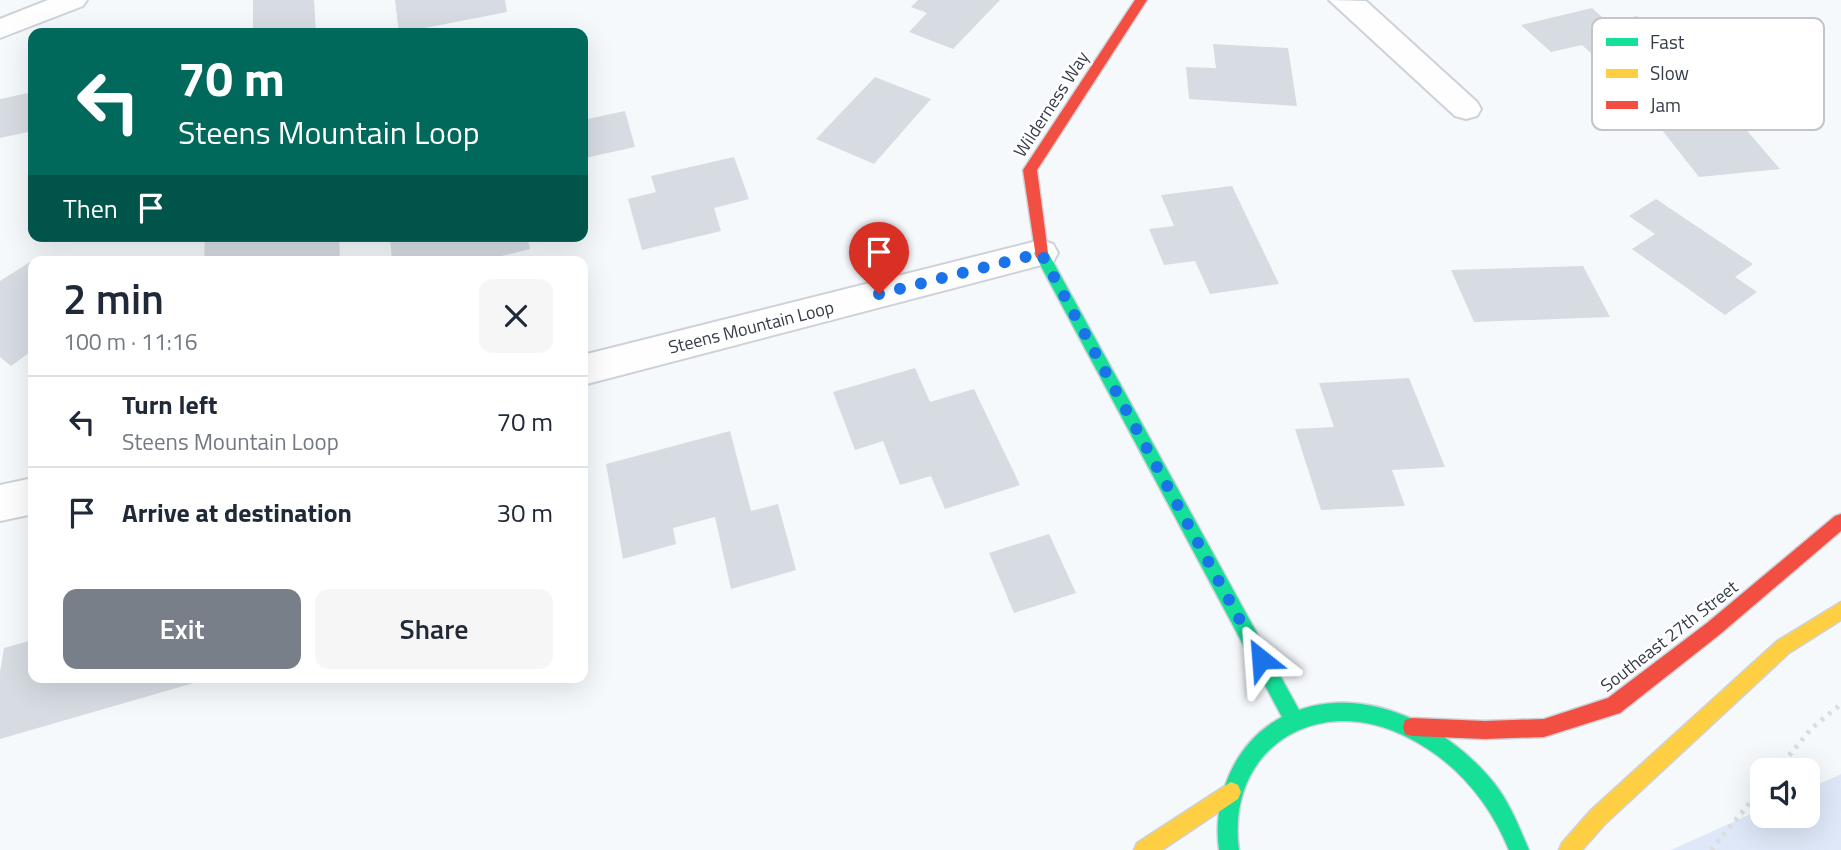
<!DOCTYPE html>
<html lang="en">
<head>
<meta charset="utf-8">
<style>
	body { margin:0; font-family:"Titillium Web",sans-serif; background:#f6f6f7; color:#1f2937; height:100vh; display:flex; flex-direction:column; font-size:26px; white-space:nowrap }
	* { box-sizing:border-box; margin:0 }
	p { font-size:23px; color:#747a83 }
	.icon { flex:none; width:38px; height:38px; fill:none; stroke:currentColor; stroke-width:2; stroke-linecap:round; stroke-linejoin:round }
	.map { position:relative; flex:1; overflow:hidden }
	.panel { position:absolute; left:28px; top:256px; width:560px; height:427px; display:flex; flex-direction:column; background:#fff; border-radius:14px; box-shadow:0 7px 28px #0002 }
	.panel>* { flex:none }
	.top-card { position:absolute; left:28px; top:28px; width:560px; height:214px; border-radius:14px; box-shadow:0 7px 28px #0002; background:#00695c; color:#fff; overflow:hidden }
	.buttons { position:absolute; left:1750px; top:758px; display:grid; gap:14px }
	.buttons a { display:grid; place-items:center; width:70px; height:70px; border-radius:14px; background:#fff; box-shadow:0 7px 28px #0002; font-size:35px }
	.pin { position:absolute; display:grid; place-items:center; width:60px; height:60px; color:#fff; margin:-72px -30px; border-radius:50% 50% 50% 0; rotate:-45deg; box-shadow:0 0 7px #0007 }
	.pin .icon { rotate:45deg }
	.me { position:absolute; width:77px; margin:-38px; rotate:332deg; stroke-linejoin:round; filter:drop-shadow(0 0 5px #0008) }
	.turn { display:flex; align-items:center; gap:24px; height:147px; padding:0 35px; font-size:32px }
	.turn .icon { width:91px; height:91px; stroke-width:2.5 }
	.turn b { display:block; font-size:49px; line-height:60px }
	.then { display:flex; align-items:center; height:66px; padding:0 35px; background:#0003; gap:14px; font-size:26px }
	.round { display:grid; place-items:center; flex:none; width:74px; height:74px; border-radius:14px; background:#f6f6f7 }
	.overview { display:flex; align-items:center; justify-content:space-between; height:119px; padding:0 35px }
	h1 { font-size:42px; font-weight:600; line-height:52px }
	.action { display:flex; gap:14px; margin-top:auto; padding:14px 35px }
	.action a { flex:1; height:80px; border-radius:14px; background:#797f88; color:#fff; font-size:28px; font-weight:600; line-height:80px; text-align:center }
	.action a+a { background:#f6f6f7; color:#1f2937 }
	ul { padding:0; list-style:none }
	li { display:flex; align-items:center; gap:21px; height:91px; padding:0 35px; border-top:2px solid #e0e1e3 }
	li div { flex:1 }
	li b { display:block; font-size:26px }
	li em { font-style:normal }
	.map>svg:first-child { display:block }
	.green { fill:#dee8f8 }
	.building { fill:#d7dce3 }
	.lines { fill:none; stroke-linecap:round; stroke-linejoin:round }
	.street-casing { stroke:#cdd2d9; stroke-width:4 }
	.fast-casing { stroke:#cdd2d9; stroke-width:3 }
	.slow-casing { stroke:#cdd2d9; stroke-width:3 }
	.jam-casing { stroke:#cdd2d9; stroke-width:3 }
	.path { stroke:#dcddde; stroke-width:5; stroke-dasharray:3.5 6; stroke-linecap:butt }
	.street { fill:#fefeff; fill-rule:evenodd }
	.fast { fill:#16e098; fill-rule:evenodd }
	.slow { fill:#ffcf43; fill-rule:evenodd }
	.jam { fill:#f24e42; fill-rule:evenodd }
	.route { stroke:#1a73e8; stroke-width:12; stroke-dasharray:0 21.6 }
	.labels { text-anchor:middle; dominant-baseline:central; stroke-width:5; stroke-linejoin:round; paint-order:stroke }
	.street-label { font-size:18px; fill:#363d49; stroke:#fff }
	.key { fill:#fff; stroke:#c3c5c8; stroke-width:2 }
	.key-label { font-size:19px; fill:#363d49 }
</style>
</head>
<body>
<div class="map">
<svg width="1841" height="850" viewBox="0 0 1841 850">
	<rect width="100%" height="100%" fill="#f6f9fc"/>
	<!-- green -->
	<path class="green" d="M1841 774V850H1671L1762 809V816H1808V789Z"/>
	<!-- building -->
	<g class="building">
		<path d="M253 0H314L316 33H253Z"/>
		<path d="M395 0H505L507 12 399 33Z"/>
		<path d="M918 0H1000L953 49 909 32 927 13 911 7Z"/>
		<path d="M1592 8 1609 23 1637 16 1678 51 1608 69 1582 45 1551 52 1521 25Z"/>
		<path d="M1213 44 1288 48 1297 106 1189 99 1186 67 1216 68Z"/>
		<path d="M875 77 931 99 874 164 816 139Z"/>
		<path d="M33 92V131L0 138V99Z"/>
		<path d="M1724 104 1780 169 1699 177 1647 111Z"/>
		<path d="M625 111 635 147 585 158 583 120Z"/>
		<path d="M734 157 749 199 714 208 721 231 642 250 628 199 656 192 651 176Z"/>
		<path d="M1232 186 1279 284 1210 294 1195 261 1164 265 1149 229 1174 226 1161 195Z"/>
		<path d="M1656 199 1753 264 1735 277 1757 292 1725 315 1632 249 1655 234 1629 216Z"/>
		<path d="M210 236H339L340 259 204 261 205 237Z"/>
		<path d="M390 236H527L530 249 481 261H392Z"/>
		<path d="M33 260V350L11 366 0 357V281Z"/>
		<path d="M1583 266 1610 317 1474 322 1451 270Z"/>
		<path d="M915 368 930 402 974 389 1020 485 945 509 931 476 900 485 883 441 855 450 833 392Z"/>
		<path d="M1409 378 1445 467 1392 470 1405 506 1321 510 1295 429 1334 427 1319 383Z"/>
		<path d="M730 431 751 511 778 504 796 570 731 589 715 517 673 528 676 544 623 559 606 464Z"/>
		<path d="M1049 534 1076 593 1014 613 989 553Z"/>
		<path d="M33 640V677L211 678 0 739V672L4 648Z"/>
	</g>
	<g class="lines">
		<!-- street casing -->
		<g class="street-casing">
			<g id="street">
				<path d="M48 0H87L83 6 0 38V19Z"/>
				<path d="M1329 0 1366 1 1477 102 1481 109 1477 116 1466 119 1455 116Z"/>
				<path d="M1041 240 1053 244 1058 253 1053 262 583 385V355Z"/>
				<path d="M33 478V514L0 521V485Z"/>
			</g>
		</g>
		<!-- fast casing -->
		<g class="fast-casing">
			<path id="fast" d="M1041 248 1046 249 1299 710C1370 685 1450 728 1494 783 1510 803 1519 827 1529 850H1509C1489 801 1455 761 1407 737 1318 691 1225 748 1239 850H1219C1212 798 1234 742 1282 717L1034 253Z"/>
		</g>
		<!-- slow casing -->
		<g class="slow-casing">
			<g id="slow">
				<path d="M1841 602V620L1789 653 1605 824 1582 850H1559L1562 843 1591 810 1777 641Z"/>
				<path d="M1231 782 1238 785 1241 792 1238 799 1162 850H1134L1137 843Z"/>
			</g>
		</g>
		<!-- jam casing -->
		<g class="jam-casing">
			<g id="jam">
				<path d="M1135 0H1147L1037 170 1048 253 1041 258 1036 257 1023 170Z"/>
				<path d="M1841 514V531L1719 635 1620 713 1544 737 1485 739 1412 736 1405 734 1403 727 1405 720 1412 718 1485 721 1544 719 1608 698 1707 623 1835 516Z"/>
			</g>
		</g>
		<!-- path -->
		<g class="path">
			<path d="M1777 770 1811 729 1841 704"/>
			<path d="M1711 850 1762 788"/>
		</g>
		<!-- street -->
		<use href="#street" class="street"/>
		<!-- fast -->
		<use href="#fast" class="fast"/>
		<!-- slow -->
		<use href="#slow" class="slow"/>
		<!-- jam -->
		<use href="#jam" class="jam"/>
	</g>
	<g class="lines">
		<!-- route -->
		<path class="route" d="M879 294 1041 253 1261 659"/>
	</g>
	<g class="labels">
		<!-- street labels -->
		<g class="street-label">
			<text transform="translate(1051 104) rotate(-57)">Wilderness Way</text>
			<text transform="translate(751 327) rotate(-14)">Steens Mountain Loop</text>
			<text transform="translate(1669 636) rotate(-38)">Southeast 27th Street</text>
		</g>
	</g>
	<!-- legend -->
	<rect x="1592" y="18" width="232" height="112" rx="10" class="key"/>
	<rect x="1606" y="38" width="32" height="8" fill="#16e098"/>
	<rect x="1606" y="69" width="32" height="9" fill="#ffcf43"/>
	<rect x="1606" y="101" width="32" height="8" fill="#f24e42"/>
	<g class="key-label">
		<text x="1650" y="49">Fast</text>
		<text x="1650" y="80">Slow</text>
		<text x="1650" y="112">Jam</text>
	</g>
</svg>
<div class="buttons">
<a><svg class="icon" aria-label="sound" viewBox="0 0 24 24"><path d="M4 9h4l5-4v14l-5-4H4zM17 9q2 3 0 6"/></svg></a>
</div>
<div class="pin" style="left:879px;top:294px;background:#d93025"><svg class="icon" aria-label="arrive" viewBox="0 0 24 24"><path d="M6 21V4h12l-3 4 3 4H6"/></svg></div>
<svg class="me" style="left:1261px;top:659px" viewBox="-20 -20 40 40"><path d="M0-17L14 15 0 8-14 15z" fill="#1a73e8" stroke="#fff" stroke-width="4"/></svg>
<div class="top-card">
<div class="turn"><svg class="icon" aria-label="left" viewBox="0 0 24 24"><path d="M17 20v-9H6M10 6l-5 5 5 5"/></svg><div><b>70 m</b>Steens Mountain Loop</div></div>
<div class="then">Then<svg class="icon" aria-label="arrive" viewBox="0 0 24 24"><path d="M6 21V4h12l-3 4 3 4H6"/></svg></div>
</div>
<section class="panel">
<div class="overview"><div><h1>2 min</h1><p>100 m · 11:16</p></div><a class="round"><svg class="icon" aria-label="close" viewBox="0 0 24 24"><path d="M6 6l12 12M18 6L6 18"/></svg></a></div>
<ul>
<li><svg class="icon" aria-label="left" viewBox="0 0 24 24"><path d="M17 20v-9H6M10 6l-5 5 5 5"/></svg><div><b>Turn left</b><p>Steens Mountain Loop</p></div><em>70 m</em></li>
<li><svg class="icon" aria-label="arrive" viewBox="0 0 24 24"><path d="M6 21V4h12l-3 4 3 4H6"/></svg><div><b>Arrive at destination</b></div><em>30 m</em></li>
</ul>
<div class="action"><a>Exit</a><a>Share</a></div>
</section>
</div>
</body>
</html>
